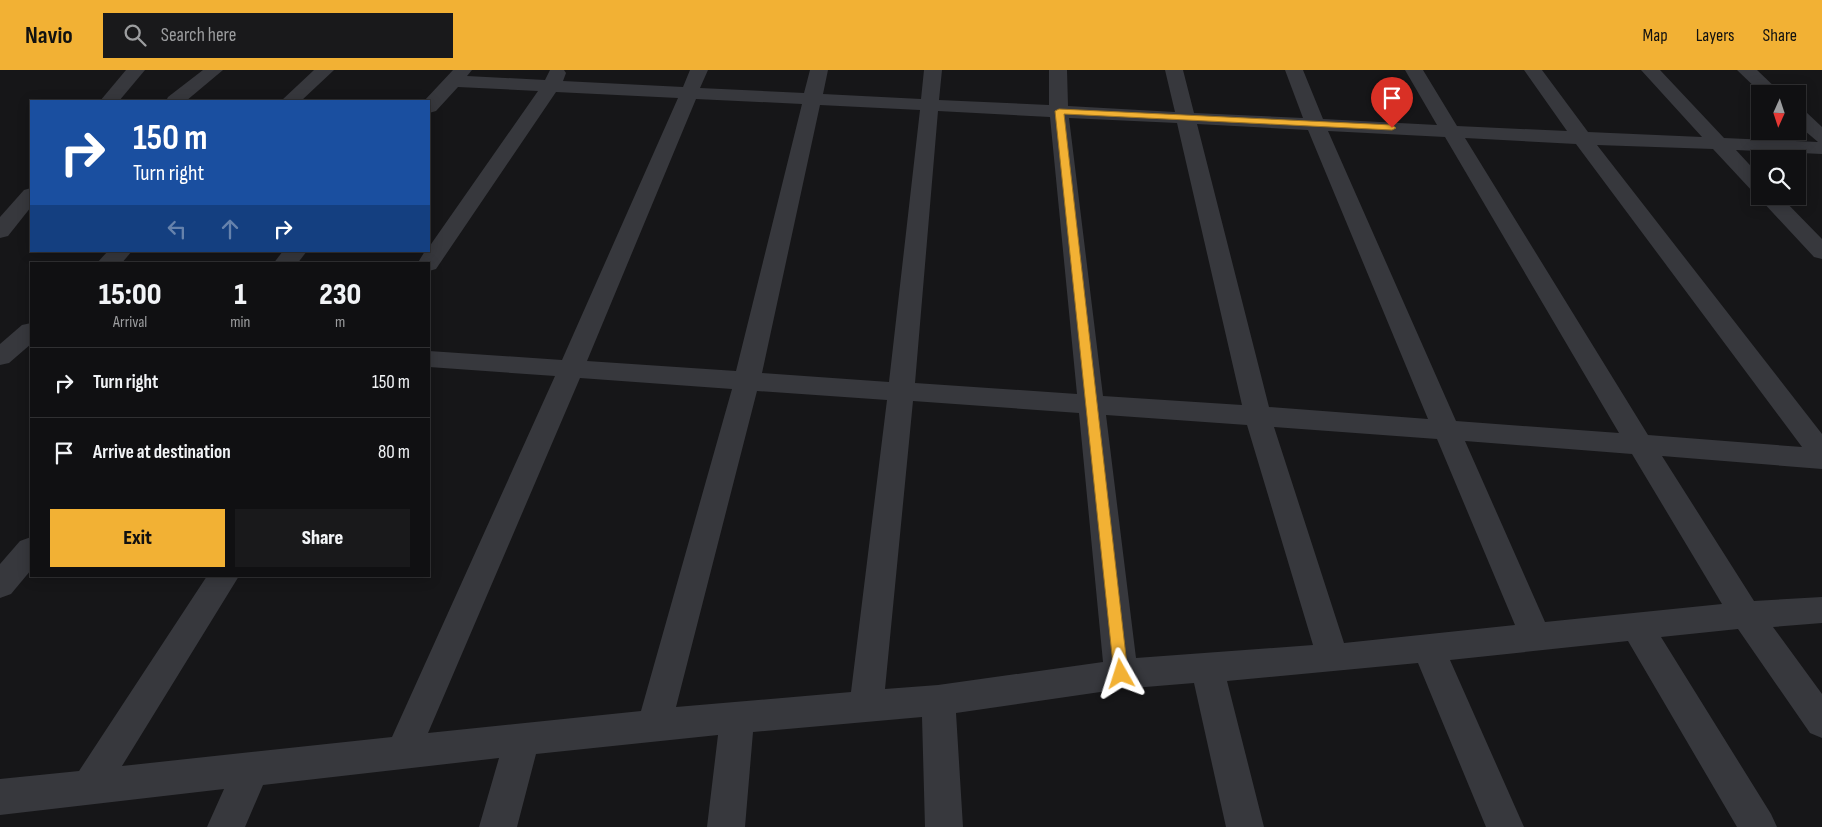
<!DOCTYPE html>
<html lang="en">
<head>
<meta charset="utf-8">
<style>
	body { margin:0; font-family:"Sofia Sans Condensed",sans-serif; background:#19191b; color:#f1f3f6; height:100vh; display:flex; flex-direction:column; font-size:19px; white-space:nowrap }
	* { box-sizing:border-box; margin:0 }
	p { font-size:16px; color:#9c9d9f }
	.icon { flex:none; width:28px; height:28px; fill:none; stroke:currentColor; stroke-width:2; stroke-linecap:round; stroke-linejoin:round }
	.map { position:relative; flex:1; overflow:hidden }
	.side { position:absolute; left:30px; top:192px; width:400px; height:315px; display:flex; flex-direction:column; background:#101012; border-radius:0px; box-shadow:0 2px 12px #0003,0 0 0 1px #303032 }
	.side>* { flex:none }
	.banner { position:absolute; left:30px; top:30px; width:400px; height:152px; border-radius:0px; box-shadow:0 2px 12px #0003,0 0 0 1px #303032; background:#1a4fa0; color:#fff; overflow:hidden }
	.needle { width:32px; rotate:183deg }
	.buttons { position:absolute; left:1751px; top:15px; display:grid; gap:10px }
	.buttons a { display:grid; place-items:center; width:55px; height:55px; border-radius:0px; background:#101012; box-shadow:0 2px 12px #0003,0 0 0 1px #303032; font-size:25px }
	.pin { position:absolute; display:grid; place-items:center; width:42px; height:42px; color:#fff; margin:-51px -21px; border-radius:50% 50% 50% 0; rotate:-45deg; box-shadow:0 0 5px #0007 }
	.pin .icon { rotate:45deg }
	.me { position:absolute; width:55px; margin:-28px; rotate:354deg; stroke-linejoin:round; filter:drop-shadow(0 0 4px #0008) }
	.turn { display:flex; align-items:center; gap:18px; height:105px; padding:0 20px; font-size:22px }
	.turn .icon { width:65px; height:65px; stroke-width:2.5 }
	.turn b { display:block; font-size:35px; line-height:42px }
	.lanes { display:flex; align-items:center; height:48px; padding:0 20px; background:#0003; justify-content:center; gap:25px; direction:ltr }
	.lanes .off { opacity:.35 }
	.eta { display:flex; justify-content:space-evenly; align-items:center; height:85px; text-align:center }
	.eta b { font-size:30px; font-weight:800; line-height:35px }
	.primary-button { display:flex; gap:10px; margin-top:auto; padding:10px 20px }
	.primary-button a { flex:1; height:58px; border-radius:0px; background:#f2b134; color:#111; font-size:20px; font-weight:800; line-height:58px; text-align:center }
	.primary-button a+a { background:#19191b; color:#f1f3f6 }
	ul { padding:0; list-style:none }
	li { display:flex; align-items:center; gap:15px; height:70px; padding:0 20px; border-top:1px solid #303032 }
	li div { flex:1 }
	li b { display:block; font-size:19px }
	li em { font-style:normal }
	header { display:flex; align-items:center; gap:30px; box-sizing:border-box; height:70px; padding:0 25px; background:#f2b134; color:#111 }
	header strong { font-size:24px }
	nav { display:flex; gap:28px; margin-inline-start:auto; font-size:18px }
	.search { width:350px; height:45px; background:#19191b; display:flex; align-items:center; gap:12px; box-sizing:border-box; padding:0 18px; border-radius:0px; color:#9c9d9f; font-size:19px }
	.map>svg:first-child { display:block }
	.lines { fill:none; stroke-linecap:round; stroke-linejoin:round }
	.minor { fill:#37383d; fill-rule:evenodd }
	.route { fill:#f2b134; stroke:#9d7322 }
</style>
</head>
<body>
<header>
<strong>Navio</strong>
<div class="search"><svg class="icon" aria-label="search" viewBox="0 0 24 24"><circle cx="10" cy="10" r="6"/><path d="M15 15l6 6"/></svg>Search here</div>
<nav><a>Map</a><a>Layers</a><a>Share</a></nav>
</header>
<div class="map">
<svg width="1822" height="757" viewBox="0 0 1822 757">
	<rect width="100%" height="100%" fill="#161618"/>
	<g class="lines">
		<!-- minor -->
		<g class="minor">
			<path d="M126 0H145L119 31H100Z"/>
			<path d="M203 0H223L186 31H166L168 27Z"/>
			<path d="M314 0H334L301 31H281Z"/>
			<path d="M453 0H472L467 6 545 10 550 0H564L566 3 563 11 683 17 690 0H708L700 18 804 23 810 0H828L823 24 921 29 924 0H942L939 30 1049 35V0H1067L1068 36 1175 42 1165 0H1183L1194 43 1303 48 1285 0H1303L1323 49 1437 55 1405 0H1423L1457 56 1567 61 1524 0H1542L1588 62 1702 67 1641 0H1660L1724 68 1818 72 1798 55V39L1805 41 1822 57V84L1736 80 1760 106V126H1780L1822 169V189L1814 187 1761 130 1757 126 1759 124 1753 122 1713 79 1597 75 1822 364V399L1662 386 1754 531 1822 527V553L1773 557 1822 624V668L1810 663 1738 559 1661 567 1771 744 1777 757H1737L1628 571 1450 590 1524 757H1486L1418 593 1227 611 1264 757H1226L1194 613 1121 619 956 643 963 757H925L922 647 753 662 745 757H707L718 665 536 684 517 757H479L499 688 263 715 245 757H207L224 719 0 745V709L79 701 207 506H239L122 696 392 667 555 306 429 297V281L562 290 678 28 556 22 436 199 429 201V194H417L425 181H429V177L538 21 458 17 436 41 429 43V31H424ZM696 29 802 34 736 301 587 291ZM820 35 920 40 889 312 762 303ZM938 41 1050 47 1077 324 915 313ZM1069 48 1177 53 1242 335 1103 326ZM1197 54 1308 60 1428 349 1269 337ZM1328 61 1445 67 1619 363 1456 351ZM1465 68 1576 74 1802 377 1648 365ZM580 308 732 319 641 641 428 663ZM757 321 887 330 851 622 676 637ZM913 331 1079 343 1103 592 938 615 885 619ZM1106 345 1247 355 1313 575 1136 588ZM1274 357 1437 369 1515 555 1344 573ZM1465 371 1632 384 1722 534 1545 552Z"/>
			<path d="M1737 0H1757L1782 24H1762Z"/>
			<path d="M31 118V137L8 166 0 168V147L24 120Z"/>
			<path d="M108 181H132L121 194H96Z"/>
			<path d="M283 181H307L297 194H273Z"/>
			<path d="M31 253V274L9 293 0 295V274L22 255Z"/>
			<path d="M31 467V500L11 524 0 528V494L20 471Z"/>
		</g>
	</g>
	<!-- route -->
	<path class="route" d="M1059 39 1392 55 1396 58 1392 60 1064 44 1128 604 1126 608 1121 610 1116 608 1114 604 1055 41Z"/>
</svg>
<div class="buttons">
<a><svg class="needle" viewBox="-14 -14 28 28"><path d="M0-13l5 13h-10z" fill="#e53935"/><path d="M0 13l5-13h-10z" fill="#9c9d9f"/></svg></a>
<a><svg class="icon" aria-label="search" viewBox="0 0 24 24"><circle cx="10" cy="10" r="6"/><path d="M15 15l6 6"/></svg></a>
</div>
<div class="pin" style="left:1392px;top:58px;background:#d93025"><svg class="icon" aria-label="arrive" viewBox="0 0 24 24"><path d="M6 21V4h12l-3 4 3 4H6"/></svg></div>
<svg class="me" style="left:1121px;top:604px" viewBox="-20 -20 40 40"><path d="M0-17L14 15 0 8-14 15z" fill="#f2b134" stroke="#fff" stroke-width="4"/></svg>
<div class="banner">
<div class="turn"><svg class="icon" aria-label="right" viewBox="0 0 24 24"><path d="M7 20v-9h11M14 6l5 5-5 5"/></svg><div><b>150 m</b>Turn right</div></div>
<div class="lanes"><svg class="icon off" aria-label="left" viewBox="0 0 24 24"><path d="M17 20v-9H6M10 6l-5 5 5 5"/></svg><svg class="icon off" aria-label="ahead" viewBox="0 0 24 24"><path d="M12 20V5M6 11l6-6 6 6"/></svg><svg class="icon" aria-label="right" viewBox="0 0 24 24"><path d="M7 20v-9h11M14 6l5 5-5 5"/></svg></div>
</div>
<section class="side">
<div class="eta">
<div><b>15:00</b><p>Arrival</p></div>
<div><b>1</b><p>min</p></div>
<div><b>230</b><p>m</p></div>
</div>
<ul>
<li><svg class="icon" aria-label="right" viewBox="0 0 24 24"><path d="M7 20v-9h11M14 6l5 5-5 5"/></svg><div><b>Turn right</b></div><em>150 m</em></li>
<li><svg class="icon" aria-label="arrive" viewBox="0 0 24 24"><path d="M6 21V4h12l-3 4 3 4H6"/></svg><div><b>Arrive at destination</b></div><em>80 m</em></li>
</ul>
<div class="primary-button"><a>Exit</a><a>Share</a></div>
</section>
</div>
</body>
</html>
